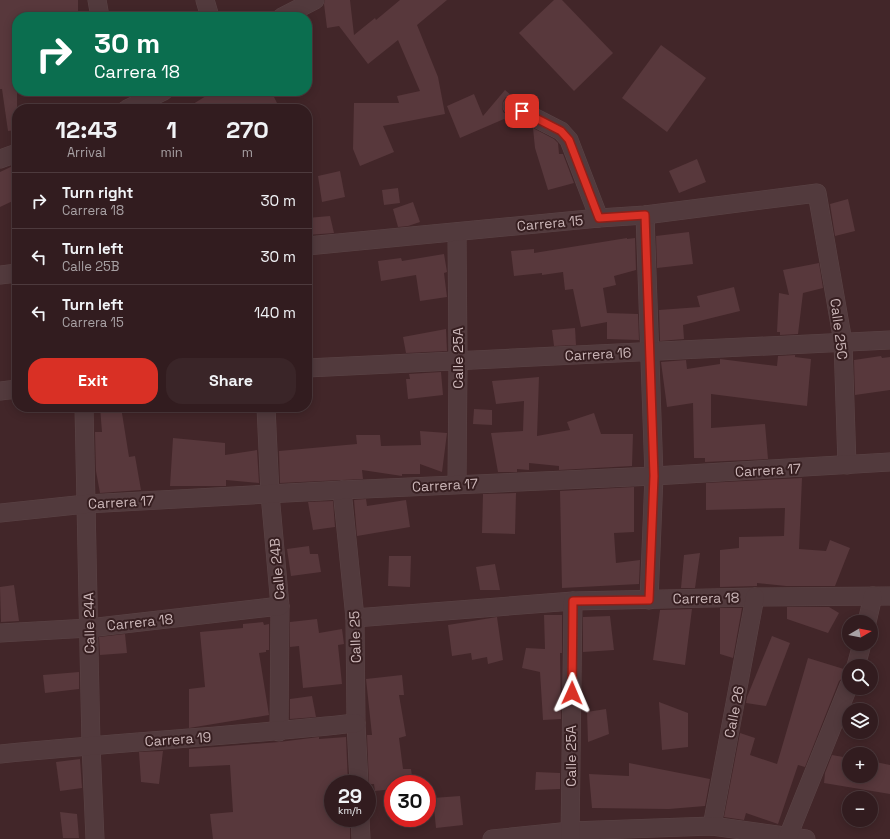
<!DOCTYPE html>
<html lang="en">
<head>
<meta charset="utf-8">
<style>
	body { margin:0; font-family:"Space Grotesk",sans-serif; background:#3a2528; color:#f1f3f6; height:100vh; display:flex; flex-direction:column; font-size:15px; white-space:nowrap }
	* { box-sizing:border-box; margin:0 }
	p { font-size:13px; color:#a8a1a4 }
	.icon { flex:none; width:22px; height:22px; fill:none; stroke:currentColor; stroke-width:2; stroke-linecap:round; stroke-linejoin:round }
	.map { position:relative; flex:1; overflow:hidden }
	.panel { position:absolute; left:12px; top:104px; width:300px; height:308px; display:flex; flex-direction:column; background:#321c1f; border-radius:16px; box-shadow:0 2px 10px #0003,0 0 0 1px #4d3a3d }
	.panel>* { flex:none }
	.top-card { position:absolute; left:12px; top:12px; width:300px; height:84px; border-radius:16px; box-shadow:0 2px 10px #0003,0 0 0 1px #4d3a3d; background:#0b6e4f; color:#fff; overflow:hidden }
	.needle { width:26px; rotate:80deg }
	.tools { position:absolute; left:842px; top:615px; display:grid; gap:8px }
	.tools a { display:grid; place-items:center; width:36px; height:36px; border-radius:50%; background:#321c1f; box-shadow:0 2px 10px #0003,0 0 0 1px #4d3a3d; font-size:20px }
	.speed { position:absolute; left:324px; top:775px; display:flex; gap:8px; font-size:20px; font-weight:700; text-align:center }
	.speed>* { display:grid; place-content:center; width:52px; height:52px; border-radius:50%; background:#321c1f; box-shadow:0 2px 10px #0003,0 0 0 1px #4d3a3d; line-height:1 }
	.speed small { font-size:10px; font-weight:400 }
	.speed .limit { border:6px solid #d22; background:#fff; color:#111 }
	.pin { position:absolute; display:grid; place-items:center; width:34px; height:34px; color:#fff; margin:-17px; border-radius:8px; box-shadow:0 2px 6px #0006 }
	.me { position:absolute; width:44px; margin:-22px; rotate:1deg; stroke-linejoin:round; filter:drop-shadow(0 0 3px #0008) }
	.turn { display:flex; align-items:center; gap:14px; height:84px; padding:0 16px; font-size:18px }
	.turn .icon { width:52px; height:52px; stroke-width:2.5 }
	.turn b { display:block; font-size:28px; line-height:34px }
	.eta { display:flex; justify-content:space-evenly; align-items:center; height:68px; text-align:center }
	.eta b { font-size:24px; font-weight:700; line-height:28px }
	.cta { display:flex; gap:8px; margin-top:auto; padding:8px 16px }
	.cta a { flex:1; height:46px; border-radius:16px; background:#d93025; color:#fff; font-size:16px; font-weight:700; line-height:46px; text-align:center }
	.cta a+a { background:#3a2528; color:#f1f3f6 }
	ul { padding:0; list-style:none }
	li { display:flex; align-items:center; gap:12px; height:56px; padding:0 16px; border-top:1px solid #4d3a3d }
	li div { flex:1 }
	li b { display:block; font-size:15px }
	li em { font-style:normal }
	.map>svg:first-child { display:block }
	.building { fill:#58383c }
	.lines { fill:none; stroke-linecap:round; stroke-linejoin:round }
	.minor-casing { stroke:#5b4446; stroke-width:19 }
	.minor { stroke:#523a3d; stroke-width:18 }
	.route-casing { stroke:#8d1f18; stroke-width:10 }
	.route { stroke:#d93025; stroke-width:7 }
	.labels { text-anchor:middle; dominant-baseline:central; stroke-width:4; stroke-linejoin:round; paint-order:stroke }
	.street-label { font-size:14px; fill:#ccb7b9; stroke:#371f21 }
</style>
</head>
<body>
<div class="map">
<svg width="890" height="839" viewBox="0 0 890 839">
	<rect width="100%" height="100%" fill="#422629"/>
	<!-- building -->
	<g class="building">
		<path d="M0 0H78V17H17V130L8 131 2 89H0Z"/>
		<path d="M325 0H350L354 35 375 18 376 20 400 0H447L417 25 438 77 445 114 383 126 394 152 360 166 353 149 354 103H399L397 96 420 91 398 40 368 64 339 26 327 28 324 4Z"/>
		<path d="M554 0H562L613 53 574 91 519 33Z"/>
		<path d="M661 45 706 78 667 132 622 98Z"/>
		<path d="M505 90 512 96 506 97 503 101 502 106 503 112 515 119 511 125 504 119 460 138 447 106 474 94 483 116Z"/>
		<path d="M214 91H271L280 109H185Z"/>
		<path d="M533 128 554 139 558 143 559 154H563L574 183 548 190 535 148Z"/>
		<path d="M697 159 706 182 679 193 669 171Z"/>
		<path d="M17 164V199L0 207V172Z"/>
		<path d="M340 171 345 197 322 202 318 176Z"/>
		<path d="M398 188 400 203 384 205 382 190Z"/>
		<path d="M848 199 855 231 835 236 830 204Z"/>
		<path d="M413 202 420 222 408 226 398 227 393 209Z"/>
		<path d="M330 216 334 233 307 235V218Z"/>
		<path d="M689 232 693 264 657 268 656 236Z"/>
		<path d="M627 238V239L635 238 636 270 614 276 616 285 603 288 607 313 638 314 639 340 607 339V322L581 327 573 289 565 290 563 272 542 275V273L514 276 511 251 534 249V253Z"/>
		<path d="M444 254 447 272 444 273 447 297 420 301 416 275 381 281 378 261 401 258 402 261Z"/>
		<path d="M819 263 823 288 803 293 798 334 780 335V332H777L779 293 789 295 783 270Z"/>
		<path d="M734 287 740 311 683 325 684 339 660 341 659 310 700 307 697 296Z"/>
		<path d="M575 328 576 345 554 346 552 330Z"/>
		<path d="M446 329 447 351 406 353 403 337Z"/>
		<path d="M795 355V357L811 359 807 406 711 394V428L765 424 768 459 705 462V458H694L693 403 667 407 661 362 686 360 687 369 720 364V359L777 366 778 356Z"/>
		<path d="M881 356 882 358 890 357V390L855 395 854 360Z"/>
		<path d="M441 372 443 395 408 399 406 379H410L409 374Z"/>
		<path d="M539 377 537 436 570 430 567 422 594 413 601 434H633L632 466 559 470V466L529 463V470L517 469V472H498L491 433 523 431 524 401 496 404 492 381Z"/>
		<path d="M100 407H121L129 457 135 456 141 490 100 493 96 471 95 432H102Z"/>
		<path d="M474 409 492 410V425L473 424Z"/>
		<path d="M420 431 447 433 442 472 420 464V474H402V476L362 470 363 479 280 483 279 451 357 444 356 435H380L381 446 421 445Z"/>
		<path d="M173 438 225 443V455L257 450 259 483 226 480V486H170Z"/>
		<path d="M802 478 799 549 826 551 830 540 850 548 835 586H786L757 583V586L720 587V550L739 548V537L784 536 785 508 706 510V483Z"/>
		<path d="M634 487V532L614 533 616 563 640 560 639 584 562 588 560 491Z"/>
		<path d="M516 493 515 534 482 533 483 494Z"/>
		<path d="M366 499 367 506 406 500 410 527 357 536 354 500Z"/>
		<path d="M333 501 335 527 313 530 308 502Z"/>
		<path d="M309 546 310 554H318L321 572 291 576 287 549Z"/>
		<path d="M700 553 695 588H681L684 555Z"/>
		<path d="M389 556H411L410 587 388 586Z"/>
		<path d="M495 564 500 590H480L476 567Z"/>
		<path d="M14 585 19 621 1 622 0 587Z"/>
		<path d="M787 607H829L839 613 828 633 787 619Z"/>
		<path d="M720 608H742L733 658 720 654Z"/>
		<path d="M692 609 685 665 653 660 660 610Z"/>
		<path d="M544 615H562V653H560L561 719 543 720 540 672 522 668 526 648 545 649Z"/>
		<path d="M610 616 614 650 583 652V617Z"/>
		<path d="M497 617 503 660 488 664 487 657 472 660 471 653 452 656 448 625Z"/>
		<path d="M317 619 319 633 342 629 344 644 338 645 342 684 303 688 299 646 290 647V622Z"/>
		<path d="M263 622 264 625 269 624V650H266V652L259 653 269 715 189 728V689L205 687 200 632 243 628V624Z"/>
		<path d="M125 634 127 653 100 655 99 637Z"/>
		<path d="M772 636 790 643 766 706 746 703 747 697Z"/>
		<path d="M808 658 847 670 845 676 839 681 805 767 798 765 778 824 746 813 744 820 724 817 740 733 755 738 750 755 777 764Z"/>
		<path d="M79 672V689L45 693 43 675Z"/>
		<path d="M402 675 404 695H399L406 736 399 738 403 769H411L413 784H393V789L375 791 374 784H369L367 735H372L366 679Z"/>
		<path d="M312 696 316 717 290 719V699Z"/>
		<path d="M659 702 688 713V747L662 750Z"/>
		<path d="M606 709 609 734 588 742 587 712Z"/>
		<path d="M319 737V739L346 737 348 784H333V818H350V839H213L210 814 233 812 230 765 189 767V749L279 742Z"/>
		<path d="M163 751 159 784 141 782 139 752Z"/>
		<path d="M832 755 849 758V776H871V761L890 765V794L824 783 825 773Z"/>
		<path d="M80 759 82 788 60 791 56 762Z"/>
		<path d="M629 763 710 779 705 806 669 809 592 808 589 774 629 776Z"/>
		<path d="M536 772 560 773V789L535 790Z"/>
		<path d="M460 796 463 825 436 828 433 798Z"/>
		<path d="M60 812 77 814 79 838H63Z"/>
	</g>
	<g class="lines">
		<!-- minor casing -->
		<g class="minor-casing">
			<g id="minor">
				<path d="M97 0 100 17"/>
				<path d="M205 0 210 17"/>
				<path d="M282 17 315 0"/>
				<path d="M512 106 561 131 569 140 599 218"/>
				<path d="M127 109 164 91"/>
				<path d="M0 159 17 153"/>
				<path d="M645 215 654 476 649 600"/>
				<path d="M457 232 458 361 457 484"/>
				<path d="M307 246 599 218 645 215 817 193 843 342 847 465"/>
				<path d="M0 275 17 273"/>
				<path d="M307 368 890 340"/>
				<path d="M0 391 17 389"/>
				<path d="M84 407 91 745 95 839"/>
				<path d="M266 407 270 494 280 606 279 732"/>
				<path d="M342 490 355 618 356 723 359 784"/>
				<path d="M0 513 86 504 342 490 654 476 890 462"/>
				<path d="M355 618 573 601 755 597 890 596"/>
				<path d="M867 622 873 596"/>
				<path d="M0 633 89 628 280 606"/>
				<path d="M856 666 862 644"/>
				<path d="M0 754C119 742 238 736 356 723"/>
				<path d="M360 818 361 839"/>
				<path d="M712 826 755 597"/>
				<path d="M492 839 571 831 712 826 806 839"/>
				<path d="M570 839 573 601"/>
				<path d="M787 839 849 685"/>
			</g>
		</g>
		<!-- minor -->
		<use href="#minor" class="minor"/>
	</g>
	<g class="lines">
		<!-- route casing -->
		<g class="route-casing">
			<path id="route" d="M522 111 561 131 569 140 599 218 645 215 654 476 649 600 573 601 572 693"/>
		</g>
		<!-- route -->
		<use href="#route" class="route"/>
	</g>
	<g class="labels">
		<!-- street labels -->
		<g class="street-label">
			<text transform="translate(550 223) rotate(-5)">Carrera 15</text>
			<text transform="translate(839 329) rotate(83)">Calle 25C</text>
			<text transform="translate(598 354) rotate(-3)">Carrera 16</text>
			<text transform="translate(458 358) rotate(-90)">Calle 25A</text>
			<text transform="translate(768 470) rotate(-3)">Carrera 17</text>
			<text transform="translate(445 485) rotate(-3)">Carrera 17</text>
			<text transform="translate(121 502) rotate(-3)">Carrera 17</text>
			<text transform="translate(277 569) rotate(-95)">Calle 24B</text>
			<text transform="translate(706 598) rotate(-1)">Carrera 18</text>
			<text transform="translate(140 622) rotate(-6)">Carrera 18</text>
			<text transform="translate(89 623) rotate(-91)">Calle 24A</text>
			<text transform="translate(355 637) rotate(-92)">Calle 25</text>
			<text transform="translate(734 712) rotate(-79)">Calle 26</text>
			<text transform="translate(178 739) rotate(-4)">Carrera 19</text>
			<text transform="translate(571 756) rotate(-90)">Calle 25A</text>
		</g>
	</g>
</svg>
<div class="tools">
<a><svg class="needle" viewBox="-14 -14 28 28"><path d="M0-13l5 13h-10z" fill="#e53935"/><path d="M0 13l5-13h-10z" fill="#a8a1a4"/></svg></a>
<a><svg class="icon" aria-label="search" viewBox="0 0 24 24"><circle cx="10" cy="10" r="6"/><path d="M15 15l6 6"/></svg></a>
<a><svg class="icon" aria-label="layers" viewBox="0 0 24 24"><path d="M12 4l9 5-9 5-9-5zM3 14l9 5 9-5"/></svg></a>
<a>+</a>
<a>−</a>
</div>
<div class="speed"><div>29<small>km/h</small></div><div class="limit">30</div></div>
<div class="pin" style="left:522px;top:111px;background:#d93025"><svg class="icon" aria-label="arrive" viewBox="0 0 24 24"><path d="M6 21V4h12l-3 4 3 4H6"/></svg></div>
<svg class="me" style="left:572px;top:693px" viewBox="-20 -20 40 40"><path d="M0-17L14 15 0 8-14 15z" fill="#d93025" stroke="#fff" stroke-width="4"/></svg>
<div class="top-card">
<div class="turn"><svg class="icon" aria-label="right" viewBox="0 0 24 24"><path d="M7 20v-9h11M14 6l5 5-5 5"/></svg><div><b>30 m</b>Carrera 18</div></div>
</div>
<section class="panel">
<div class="eta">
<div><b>12:43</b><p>Arrival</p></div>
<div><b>1</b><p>min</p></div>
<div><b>270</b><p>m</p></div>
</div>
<ul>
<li><svg class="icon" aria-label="right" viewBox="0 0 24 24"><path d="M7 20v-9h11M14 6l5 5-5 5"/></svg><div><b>Turn right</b><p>Carrera 18</p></div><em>30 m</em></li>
<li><svg class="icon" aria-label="left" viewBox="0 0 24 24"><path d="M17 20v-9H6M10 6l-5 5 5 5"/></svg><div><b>Turn left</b><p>Calle 25B</p></div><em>30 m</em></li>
<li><svg class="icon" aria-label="left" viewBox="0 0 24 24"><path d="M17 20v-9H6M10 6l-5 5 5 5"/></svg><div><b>Turn left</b><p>Carrera 15</p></div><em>140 m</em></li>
</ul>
<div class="cta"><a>Exit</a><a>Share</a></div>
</section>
</div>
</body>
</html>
